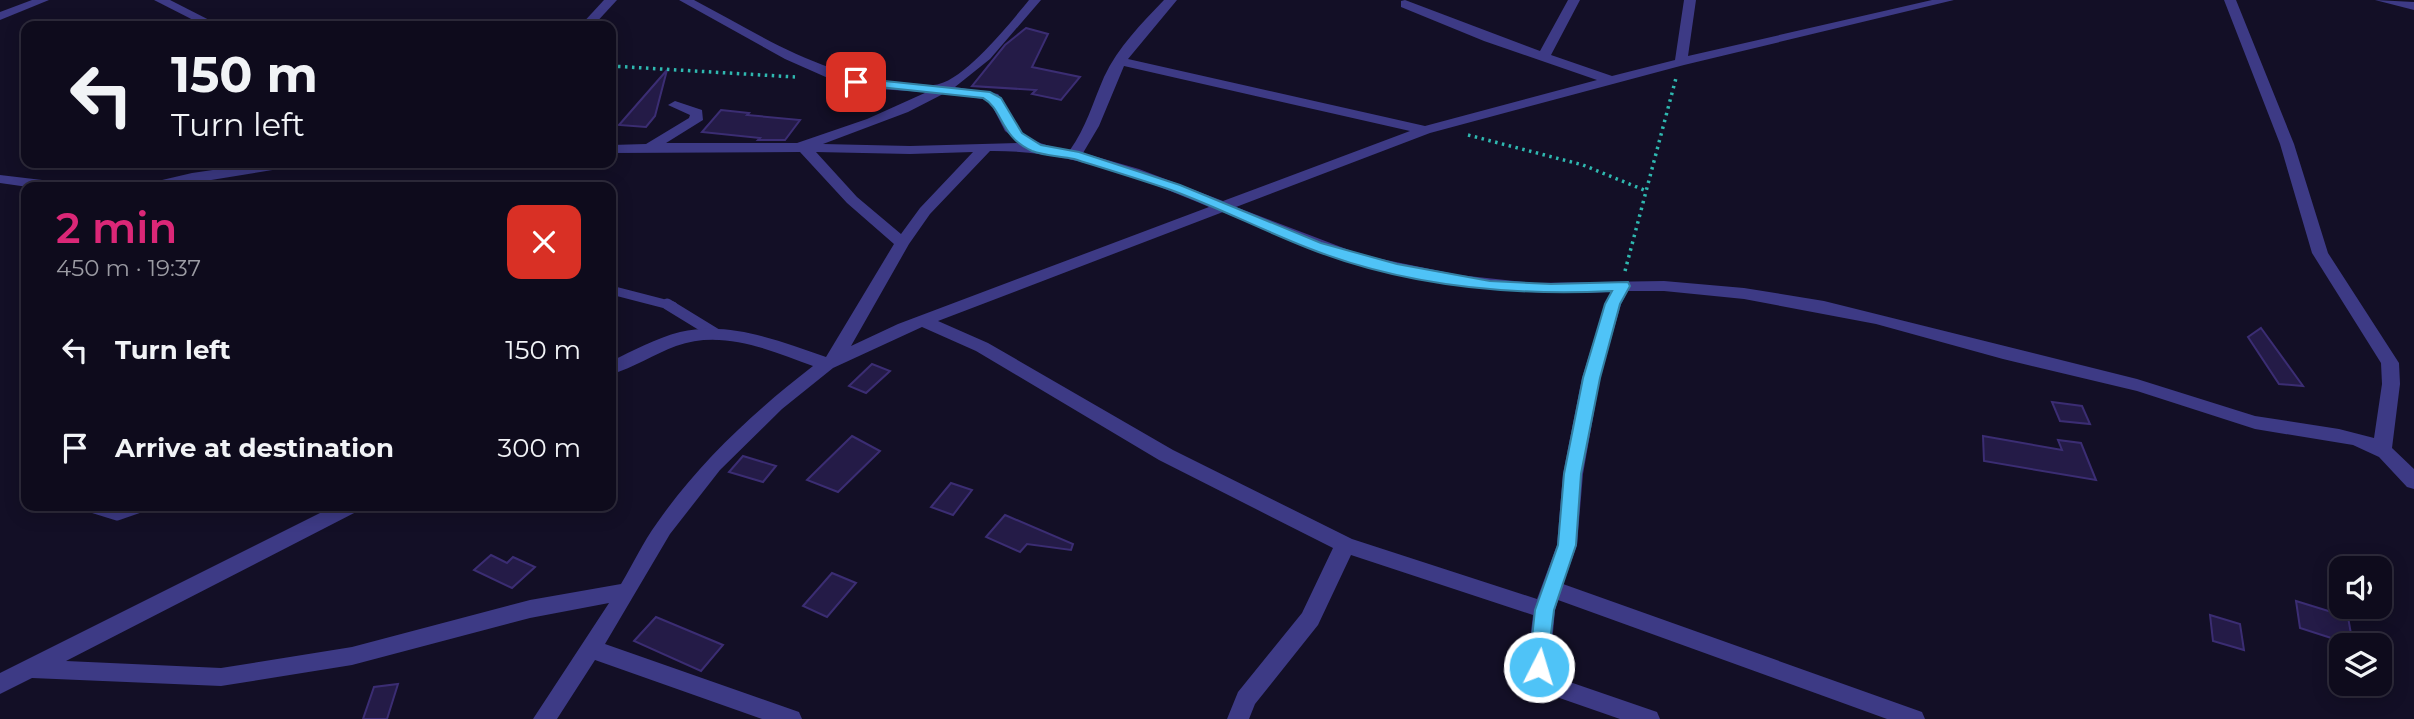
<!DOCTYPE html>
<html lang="en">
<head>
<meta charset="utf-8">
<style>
	body { margin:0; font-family:Montserrat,sans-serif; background:#1c1929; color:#f1f3f6; height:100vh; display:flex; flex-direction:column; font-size:26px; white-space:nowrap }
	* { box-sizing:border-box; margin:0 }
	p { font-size:23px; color:#9b9ba3 }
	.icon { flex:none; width:38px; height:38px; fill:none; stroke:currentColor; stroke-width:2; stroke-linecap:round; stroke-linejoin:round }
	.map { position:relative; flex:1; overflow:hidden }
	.details { position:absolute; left:21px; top:182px; width:595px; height:329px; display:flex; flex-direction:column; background:#0e0b1c; border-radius:14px; box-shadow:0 4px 18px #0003,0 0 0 2px #2e2b3b }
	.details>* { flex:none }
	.top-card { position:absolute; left:21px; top:21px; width:595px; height:147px; border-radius:14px; box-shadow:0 4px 18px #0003,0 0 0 2px #2e2b3b; background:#0e0b1c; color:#f1f3f6; overflow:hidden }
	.tools { position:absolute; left:2329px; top:556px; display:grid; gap:14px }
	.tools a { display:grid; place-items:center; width:63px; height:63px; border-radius:14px; background:#0e0b1c; box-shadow:0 4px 18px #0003,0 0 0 2px #2e2b3b; font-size:35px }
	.pin { position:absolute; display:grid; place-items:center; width:60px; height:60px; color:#fff; margin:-30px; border-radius:14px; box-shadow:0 4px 10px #0006 }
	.me { position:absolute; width:77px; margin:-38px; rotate:5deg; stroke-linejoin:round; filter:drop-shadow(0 0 5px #0008) }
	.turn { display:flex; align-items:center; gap:24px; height:147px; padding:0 35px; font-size:32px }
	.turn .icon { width:91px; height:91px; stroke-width:2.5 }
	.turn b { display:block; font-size:49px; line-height:60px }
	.round { display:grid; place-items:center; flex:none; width:74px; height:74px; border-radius:14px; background:#1c1929 }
	.headline { display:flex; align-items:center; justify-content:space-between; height:119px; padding:0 35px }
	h1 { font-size:42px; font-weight:600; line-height:52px; color:#db2777 }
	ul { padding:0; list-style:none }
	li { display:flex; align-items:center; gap:21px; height:98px; padding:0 35px }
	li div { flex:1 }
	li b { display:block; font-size:26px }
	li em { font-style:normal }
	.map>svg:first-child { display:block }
	.building { fill:#241b47; stroke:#3b2d73; stroke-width:2 }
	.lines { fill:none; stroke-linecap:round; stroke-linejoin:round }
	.path { stroke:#2fb8b0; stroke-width:3.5; stroke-dasharray:2.5 4.5; stroke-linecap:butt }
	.service-far1 { stroke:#3d3a85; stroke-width:9 }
	.service { stroke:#3d3a85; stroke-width:11 }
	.minor { fill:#3d3a85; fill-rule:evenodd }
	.route { fill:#4fc3f7; stroke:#337fa1; stroke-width:2 }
</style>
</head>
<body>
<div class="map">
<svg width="2414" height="719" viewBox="0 0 2414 719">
	<rect width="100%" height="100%" fill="#130f26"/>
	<!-- building -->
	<g class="building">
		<path d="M1026 28 1048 34 1032 67 1080 77 1061 100 1032 94 1036 90 972 86 1005 45Z"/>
		<path d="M667 70 655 116 646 127 619 125Z"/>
		<path d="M721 110 749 113 747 115 800 120 785 140H758L760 138 702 132Z"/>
		<path d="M2261 328 2303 386 2279 384 2248 337Z"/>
		<path d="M872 364 890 371 866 393 849 386Z"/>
		<path d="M2052 402 2082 406 2090 424 2060 421Z"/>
		<path d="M852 436 880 451 838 492 807 480Z"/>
		<path d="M1983 436 2062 450 2058 440 2081 443 2096 480 1984 461Z"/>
		<path d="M743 456 776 466 763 482 729 472Z"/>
		<path d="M951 483 972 490 953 515 931 507Z"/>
		<path d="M1005 515 1073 544 1071 550 1027 544 1020 552 986 537Z"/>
		<path d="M491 555 507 563 513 557 535 567 512 588 474 570Z"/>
		<path d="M832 573 856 583 827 617 803 606Z"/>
		<path d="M2296 601 2348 617 2353 645 2300 628Z"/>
		<path d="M2210 615 2240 624 2244 650 2213 641Z"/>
		<path d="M656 617 723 645 701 671 634 641Z"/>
		<path d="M398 684 387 719H363L374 687Z"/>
	</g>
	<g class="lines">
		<!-- path -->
		<g class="path">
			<path d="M611 66 795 77"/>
			<path d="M1468 135 1583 165 1644 190"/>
			<path d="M1625 271 1676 78"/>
		</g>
		<!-- service-far1 -->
		<path class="service-far1" d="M611 290 673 306"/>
		<!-- service -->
		<g class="service">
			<path d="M667 304 716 334"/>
			<path d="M88 506 117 515 143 506"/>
		</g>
		<!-- minor -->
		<g class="minor">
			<path d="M32 0H49L0 20V12Z"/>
			<path d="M154 0H170L221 26H205Z"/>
			<path d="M604 0H617L593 26H580Z"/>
			<path d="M679 0H694C766 38 824 78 907 83 916 83 931 87 939 84 967 77 1011 22 1029 0H1041L990 59 955 87 998 94C1006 104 1009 113 1015 123 1026 142 1051 147 1070 150 1086 128 1093 102 1104 77 1118 47 1142 23 1164 0H1177L1128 59 1425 126 1597 80 1484 41 1401 7V1L1405 0 1540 51 1568 0H1580L1551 55 1612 76 1675 60 1684 0H1696L1688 56 1932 0H1954L1684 65 1430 133 1236 207 1362 255 1459 275 1533 283 1664 281 1744 288 1824 301 2137 379 2255 416 2339 429 2374 438 2382 384 2381 363 2312 253 2280 144 2224 0H2236L2294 144 2328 253 2399 363 2400 384 2392 448 2414 469V489L2407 487 2379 457 2353 445 2255 429 2137 391 2003 359 1876 324 1744 299 1664 291H1628L1621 304 1600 378 1583 474 1577 545 1563 584 1922 712 1925 719H1887L1558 600 1555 610 1550 666 1564 680 1657 712 1660 719H1620L1548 694C1520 672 1530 646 1533 615L1351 555 1318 625 1255 704 1249 719H1227L1238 692 1302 613 1333 548 1159 460 976 351 922 327 833 368 782 409 720 470 670 534 605 644 799 712 802 719H762L595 660 557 719H533L609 603 530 618 352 665 221 686 32 678 0 694V673L334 506H361L358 511 66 661 221 668 352 647 530 600 621 584C633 564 643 542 657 523 700 461 755 411 813 366 770 350 722 329 676 346 654 354 634 368 611 374V361C633 351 656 338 680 332 731 321 779 341 826 357L894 244 847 203 800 152 611 153V145L646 144 689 118 690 115 668 105 675 101 702 110 703 120 666 143H797L867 119 927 92 876 89 828 78 785 59ZM1124 66 1410 131 1223 201 1139 169 1083 153 1099 126ZM945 93 989 100 1005 131 1021 143 910 146 823 144 908 112ZM990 151C1067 150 1139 177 1209 207L898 324 851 346 909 244 930 214ZM816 152 910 154 973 152 920 208 901 234 857 197ZM1223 212C1354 268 1467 299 1611 292L1605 304 1582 378 1563 474 1557 545 1537 599 1352 539 1173 450 988 343 938 321Z"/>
			<path d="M2375 0 2414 2V10Z"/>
			<path d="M261 163H298L291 167 168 187H142L145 184 192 173Z"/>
			<path d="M0 175 59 182 67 187H28L0 183Z"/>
		</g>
	</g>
	<!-- route -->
	<path class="route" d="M856 78 990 92 1001 98 1022 133 1041 145 1079 152 1180 185 1321 243 1397 264 1490 281 1551 284 1628 282 1630 286 1620 304 1600 378 1581 474 1576 545 1554 610 1546 673 1539 675 1532 673 1529 667 1535 610 1558 545 1564 474 1583 378 1605 304 1612 291C1510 296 1404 286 1308 248 1262 230 1217 207 1171 190 1139 179 1106 169 1074 159 1061 156 1045 156 1032 151 1000 137 1003 109 983 98L851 84V79Z"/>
</svg>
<div class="tools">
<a><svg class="icon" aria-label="sound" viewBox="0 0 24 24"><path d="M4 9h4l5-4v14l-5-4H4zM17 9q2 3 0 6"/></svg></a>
<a><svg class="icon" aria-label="layers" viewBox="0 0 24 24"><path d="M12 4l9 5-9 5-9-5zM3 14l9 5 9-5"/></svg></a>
</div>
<div class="pin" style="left:856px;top:82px;background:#d93025"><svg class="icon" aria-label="arrive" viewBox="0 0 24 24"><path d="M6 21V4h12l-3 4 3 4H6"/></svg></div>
<svg class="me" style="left:1539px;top:667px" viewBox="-20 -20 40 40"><circle r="17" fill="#4fc3f7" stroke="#fff" stroke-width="3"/><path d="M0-11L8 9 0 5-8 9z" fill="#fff"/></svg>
<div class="top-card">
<div class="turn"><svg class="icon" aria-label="left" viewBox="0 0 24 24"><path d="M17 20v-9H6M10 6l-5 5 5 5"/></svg><div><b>150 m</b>Turn left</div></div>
</div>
<section class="details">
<div class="headline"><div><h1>2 min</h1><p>450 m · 19:37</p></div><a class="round" style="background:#d93025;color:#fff"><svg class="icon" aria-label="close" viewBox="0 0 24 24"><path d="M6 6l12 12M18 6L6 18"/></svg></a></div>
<ul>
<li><svg class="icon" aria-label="left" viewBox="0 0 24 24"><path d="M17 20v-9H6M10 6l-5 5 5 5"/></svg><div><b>Turn left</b></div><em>150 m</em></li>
<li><svg class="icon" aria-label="arrive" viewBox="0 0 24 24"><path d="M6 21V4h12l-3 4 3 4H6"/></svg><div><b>Arrive at destination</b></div><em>300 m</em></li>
</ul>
</section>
</div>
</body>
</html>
